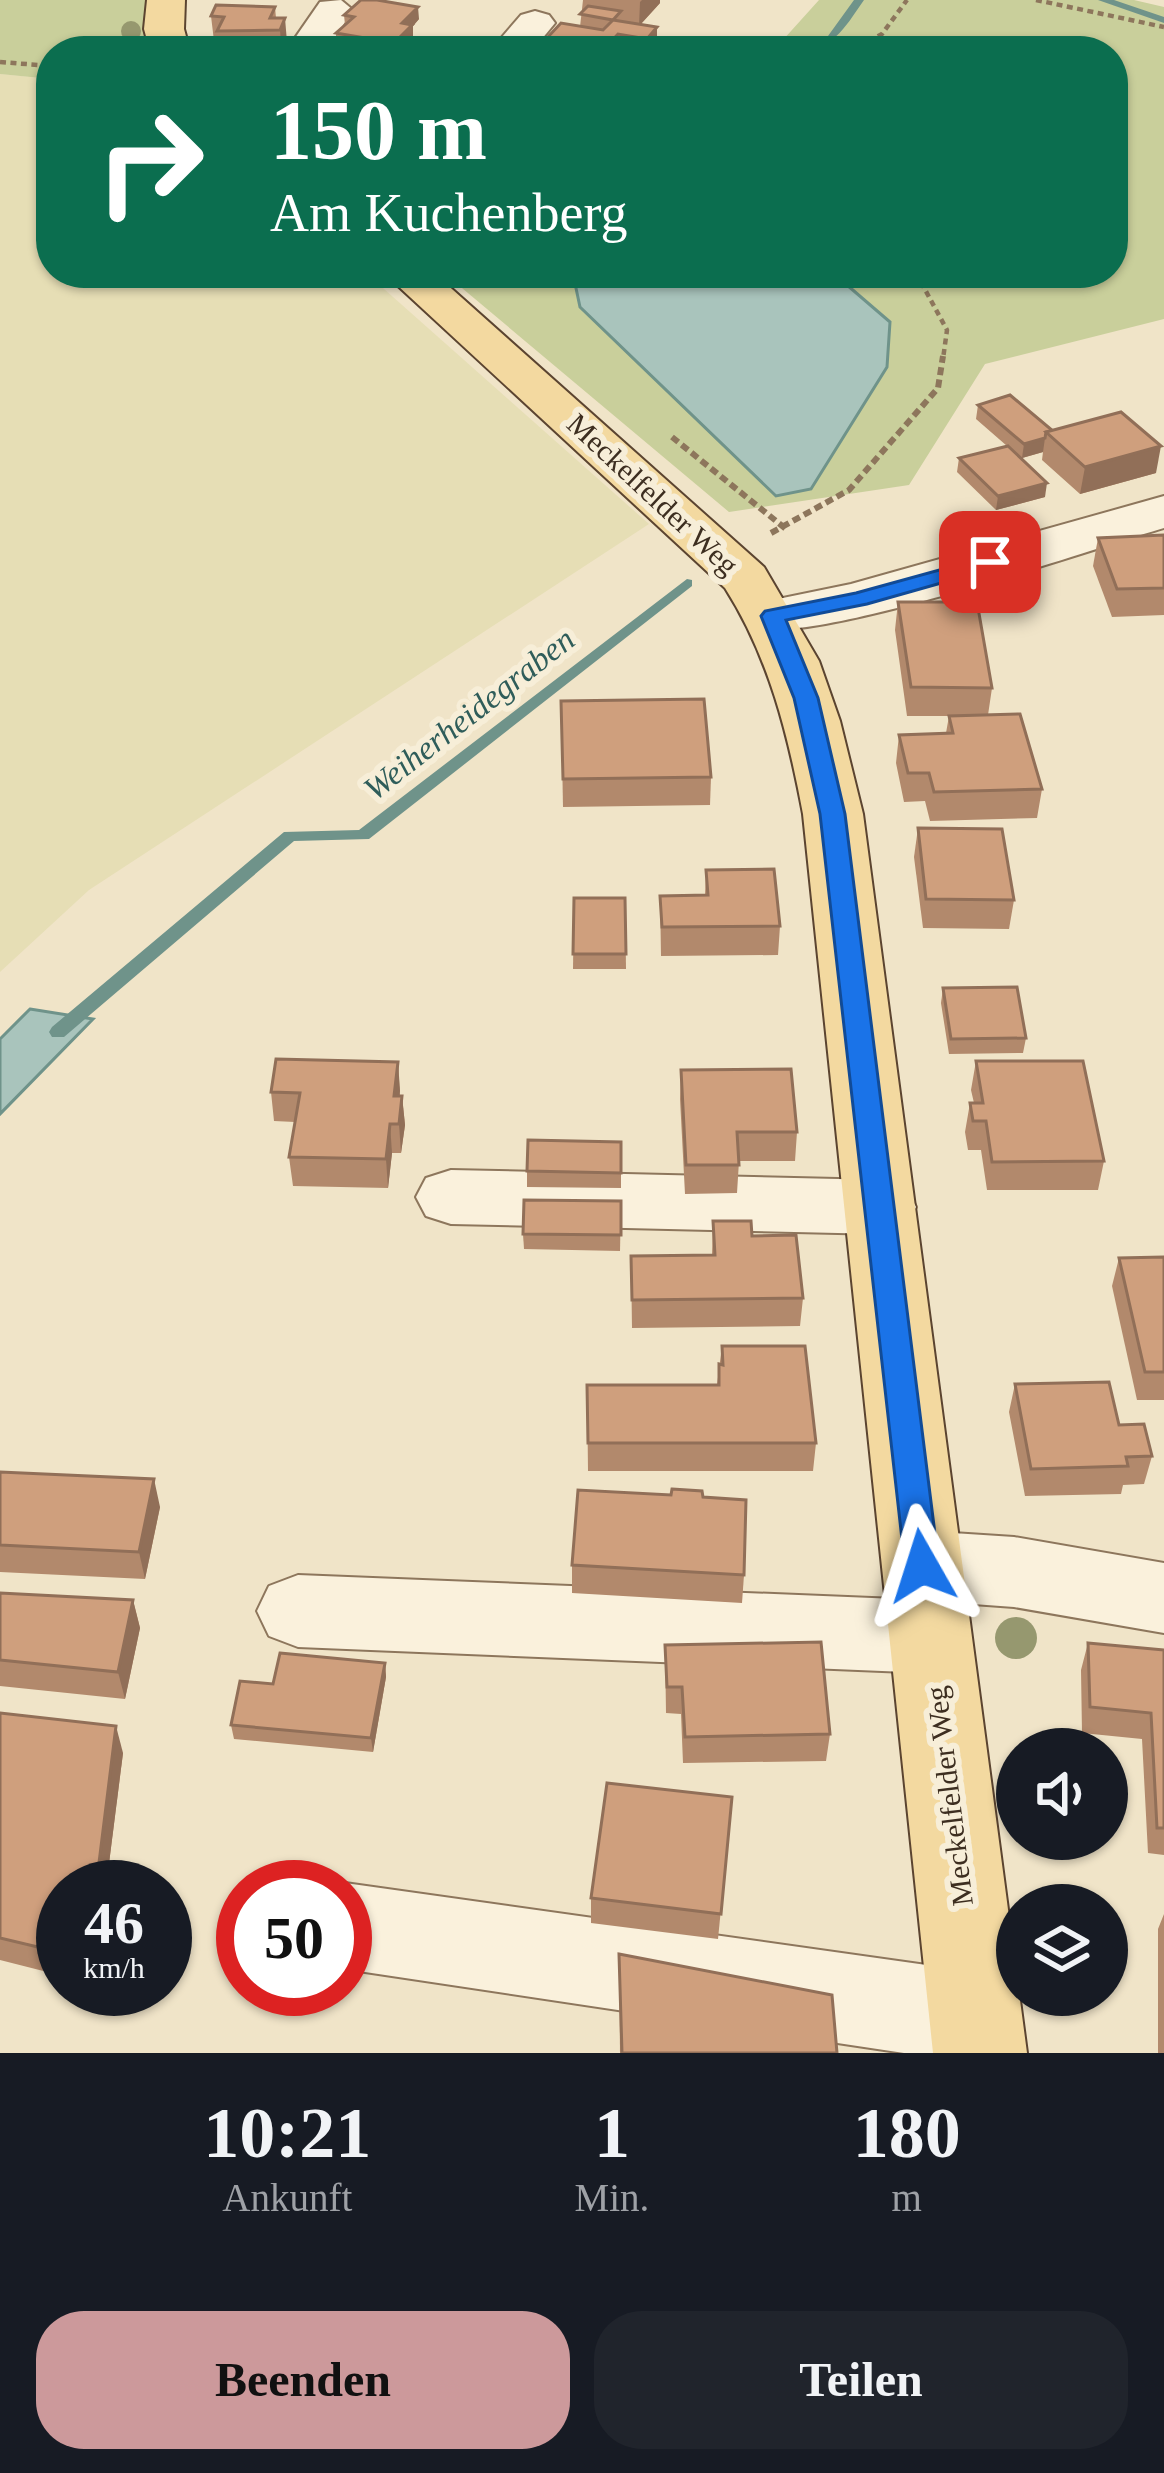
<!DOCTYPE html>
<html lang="de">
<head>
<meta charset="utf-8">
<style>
	body { margin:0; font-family:Georgia,serif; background:#20242c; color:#f1f3f6; height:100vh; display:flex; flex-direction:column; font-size:45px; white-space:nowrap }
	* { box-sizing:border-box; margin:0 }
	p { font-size:39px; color:#9ea1a6 }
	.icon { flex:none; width:66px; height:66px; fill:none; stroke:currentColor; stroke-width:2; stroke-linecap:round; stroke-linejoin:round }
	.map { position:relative; height:2053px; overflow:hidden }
	.drawer { display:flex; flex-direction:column; background:#171b24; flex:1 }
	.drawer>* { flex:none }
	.hud { position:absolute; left:36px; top:36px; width:1092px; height:252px; border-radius:48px; box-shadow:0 3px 9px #0004; background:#0b6e4f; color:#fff; overflow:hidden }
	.controls { position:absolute; left:996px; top:1728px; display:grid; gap:24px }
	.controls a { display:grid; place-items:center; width:132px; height:132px; border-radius:50%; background:#171b24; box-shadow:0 3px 9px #0004; font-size:60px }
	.speed { position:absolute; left:36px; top:1860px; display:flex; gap:24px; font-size:60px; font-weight:700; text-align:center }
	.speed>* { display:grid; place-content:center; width:156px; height:156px; border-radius:50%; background:#171b24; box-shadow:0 3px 9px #0004; line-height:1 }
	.speed small { font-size:30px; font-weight:400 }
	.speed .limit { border:18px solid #d22; background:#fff; color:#111 }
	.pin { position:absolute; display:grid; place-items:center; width:102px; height:102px; color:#fff; margin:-51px; border-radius:24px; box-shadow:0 6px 18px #0006 }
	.me { position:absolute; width:132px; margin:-66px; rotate:354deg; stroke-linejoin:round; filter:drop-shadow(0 0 9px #0008) }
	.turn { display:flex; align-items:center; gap:42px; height:252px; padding:0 36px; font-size:54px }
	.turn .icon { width:156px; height:156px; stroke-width:2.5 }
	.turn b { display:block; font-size:84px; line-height:102px }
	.eta { display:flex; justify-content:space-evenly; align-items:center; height:204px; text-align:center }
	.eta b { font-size:72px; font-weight:600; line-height:84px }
	.cta { display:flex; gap:24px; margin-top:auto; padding:24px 36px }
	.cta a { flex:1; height:138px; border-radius:48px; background:#cc999b; color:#111; font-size:48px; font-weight:600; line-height:138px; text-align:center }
	.cta a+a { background:#20242c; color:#f1f3f6 }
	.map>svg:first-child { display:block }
	.farmland { fill:#e6deb5 }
	.green { fill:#c9cf9b }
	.water { fill:#a9c4bc; stroke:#6f938a; stroke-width:3 }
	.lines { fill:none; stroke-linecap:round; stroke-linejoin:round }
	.stream { fill:#6f938a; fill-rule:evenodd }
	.minor-casing { stroke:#8d765c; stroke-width:4 }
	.major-casing { stroke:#5b4430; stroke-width:4 }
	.path-far1 { stroke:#8d765c; stroke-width:4.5; stroke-dasharray:6 4.5; stroke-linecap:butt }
	.path { stroke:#8d765c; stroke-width:6; stroke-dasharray:8 4.5; stroke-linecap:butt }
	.minor { fill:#faf1dc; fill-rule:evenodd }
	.major { fill:#f3d9a0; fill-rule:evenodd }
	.tree { fill:#96986f }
	.wall { fill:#b2896c }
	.shaded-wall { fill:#916f58 }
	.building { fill:#cf9f7d; stroke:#916f58; stroke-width:3 }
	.route { fill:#1a73e8; stroke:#114b97; stroke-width:3 }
	.labels { text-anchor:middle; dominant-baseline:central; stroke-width:12; stroke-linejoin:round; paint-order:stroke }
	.street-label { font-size:30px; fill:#3d2e20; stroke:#f7eed8 }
	.water-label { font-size:33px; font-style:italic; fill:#2f5d5a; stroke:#f7eed8 }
</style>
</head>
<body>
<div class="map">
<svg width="1164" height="2053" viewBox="0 0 1164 2053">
	<rect width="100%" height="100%" fill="#f0e4c8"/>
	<!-- farmland -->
	<path class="farmland" d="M0 74 51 79V273H366L649 524 89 890 0 972Z"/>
	<!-- green -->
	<g class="green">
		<path d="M0 0H185L154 51H51V79L0 74Z"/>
		<path d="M819 0H1134L1164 7V319L985 364 909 485 729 512 444 273H573L580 307 775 495 811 489 887 367 890 322 833 273H1113V51H773Z"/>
	</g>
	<!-- water -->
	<g class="water">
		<path d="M833 273 890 322 887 367 811 489 776 496 580 307 573 274Z"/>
		<path d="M30 1009 93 1019 0 1114V1039Z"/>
	</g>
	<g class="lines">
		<!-- stream -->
		<g class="stream">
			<path d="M854 0H864C843 30 833 51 793 51L828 36Z"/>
			<path d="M1098 0H1114L1164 17V23Z"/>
			<path d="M687 579 692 580V586L369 839 294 841 64 1037H52L49 1032 52 1027 284 832 359 830Z"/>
		</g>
		<!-- minor casing -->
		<g class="minor-casing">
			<g id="minor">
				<path d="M320 2 341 0 353 10 326 51H286Z"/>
				<path d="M535 11 549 15 555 23 532 51H490L521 15Z"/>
				<path d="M1164 496V528C1085 551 818 644 754 628L745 616 754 604 851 584Z"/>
				<path d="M451 1170 881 1180 906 1188 916 1207 906 1226 881 1234 451 1224 426 1216 416 1197 426 1178Z"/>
				<path d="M922 1531 1014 1537 1164 1563V1633L1014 1607 932 1601 959 1611 971 1637 959 1663 930 1673 298 1647 269 1636 257 1611 269 1586 298 1575 921 1600 894 1590 882 1566 894 1542Z"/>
				<path d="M345 1883 976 1972 1009 1986 1022 2018 1009 2050 1002 2053H904L345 1969V1887H334Z"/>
			</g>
		</g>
		<!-- major casing -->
		<g class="major-casing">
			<g id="major">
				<path d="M147 0H185L184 29 190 51H150L144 29Z"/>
				<path d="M384 273H434L764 567 819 661 840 721 863 814 1027 2053H933L803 814C788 734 769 657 725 588Z"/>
			</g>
		</g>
		<!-- path-far1 -->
		<g class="path-far1">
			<path d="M1036 0 1164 27"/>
			<path d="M850 51 882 34 907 0"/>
			<path d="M0 62 51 66"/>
			<path d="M916 273 947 330 943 359"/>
		</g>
		<!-- path -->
		<g class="path">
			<path d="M672 437 786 529"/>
			<path d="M771 533 849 490 938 388 943 356"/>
		</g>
		<!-- minor -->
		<use href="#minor" class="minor"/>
		<!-- major -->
		<use href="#major" class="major"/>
	</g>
	<!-- trees -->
	<g class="tree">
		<circle cx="131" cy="31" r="10"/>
		<circle cx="1016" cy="1638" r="21"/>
	</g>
	<!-- wall -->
	<g class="wall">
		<path d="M583 0H660V3L641 24 657 40 647 51 618 47 614 51H519H546V39L580 27Z"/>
		<path d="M275 7 276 18 287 42 283 51H219L218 41H214L211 16Z"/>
		<path d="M344 15 419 19 413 26V37L399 51H365L337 46 336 33 345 25Z"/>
		<path d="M978 405 1053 430 1156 473 1080 494 1042 460 1043 452 1022 458 1045 497 996 510 957 472 959 458 1007 446 976 419Z"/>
		<path d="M1164 535V615L1112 617 1093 566 1098 538Z"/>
		<path d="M898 602 992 688 988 715 1042 789 1037 818 930 821 925 801 904 802 896 763 899 735 946 733 949 716H907L895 630Z"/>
		<path d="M561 701 711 777 710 805 563 807Z"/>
		<path d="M918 828 1014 900 1009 929 923 928 914 857Z"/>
		<path d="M706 870 780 926 778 955 661 956 660 896 705 895Z"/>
		<path d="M574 898H625L626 969H573Z"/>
		<path d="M943 988 1026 1038 1023 1053 949 1054 941 1003Z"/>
		<path d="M976 1061 1104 1161 1098 1190H987L981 1150H968L965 1132 970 1103H974L971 1090Z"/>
		<path d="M398 1062 400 1096H402L405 1125 401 1153H392L388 1188 293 1186 289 1157 295 1122 274 1121 271 1092Z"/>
		<path d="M681 1070 797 1132 795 1161H739L737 1193 685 1194 680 1099Z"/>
		<path d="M621 1142V1188L527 1187V1171Z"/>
		<path d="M621 1201 620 1251 524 1249 523 1234Z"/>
		<path d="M713 1221 752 1236 803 1298 800 1326 632 1328 631 1256 712 1255Z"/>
		<path d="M1164 1257V1400H1137L1112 1286 1119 1258Z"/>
		<path d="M722 1346 816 1443 813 1471H588L587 1385H717Z"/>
		<path d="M1015 1384 1119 1425 1152 1456 1144 1484 1123 1485 1121 1494 1025 1496 1009 1412Z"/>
		<path d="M0 1472 160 1507 145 1579 0 1572Z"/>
		<path d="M671 1495 703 1497 744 1575 742 1603 572 1593V1565Z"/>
		<path d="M0 1593 133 1600 140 1628 125 1699 0 1686Z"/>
		<path d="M1088 1643 1164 1650V1855L1148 1853 1142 1739 1082 1733 1081 1670Z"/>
		<path d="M665 1645 830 1734 826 1761 683 1763 681 1714 666 1713Z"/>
		<path d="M385 1663 386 1677 373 1752 234 1739 231 1725Z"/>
		<path d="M0 1713 123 1753 106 1887H63V1976L0 1960Z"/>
		<path d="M732 1797 718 1939 591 1923V1898Z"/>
		<path d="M1164 1914V2053H1158V1929Z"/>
		<path d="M619 1954 837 2053H620Z"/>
	</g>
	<!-- shaded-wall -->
	<g class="shaded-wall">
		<path d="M642 0H660V3L639 26 640 2Z"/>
		<path d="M418 7 419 19 413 26V37L399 51H394V43L402 23Z"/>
		<path d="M285 18 287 42 283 51H274L281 42 280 30Z"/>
		<path d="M657 27V40L647 51V39Z"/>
		<path d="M618 34V47L614 51H604Z"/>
		<path d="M1045 438 1043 452 1022 458 1024 444Z"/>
		<path d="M1161 446 1156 473 1080 494 1085 467Z"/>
		<path d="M1047 483 1045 497 996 510 998 496Z"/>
		<path d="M398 1062 400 1091 396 1124 394 1096Z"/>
		<path d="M402 1096 405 1125 401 1153 399 1124Z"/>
		<path d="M390 1124 392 1153 388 1188 386 1159Z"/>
		<path d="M154 1479 160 1507 145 1579 139 1552Z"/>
		<path d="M133 1600 140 1628 125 1699 118 1672Z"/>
		<path d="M385 1663 386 1677 373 1752 371 1738Z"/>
		<path d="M116 1726 123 1753 106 1887H96Z"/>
	</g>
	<!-- building -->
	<g class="building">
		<path d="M361 0H377L418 7 402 23 412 25 394 43 336 33 354 17 344 15Z"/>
		<path d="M216 5 275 7 270 18H285L280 30 217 31 224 17 211 16Z"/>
		<path d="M588 6 621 11 613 20 580 14Z"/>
		<path d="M613 20 657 27 647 39 618 34 604 49 546 39 561 23 603 30Z"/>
		<path d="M281 42 274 51H257L264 44Z"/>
		<path d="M329 45 363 51H322Z"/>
		<path d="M523 47 548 51H519Z"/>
		<path d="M1010 395 1053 431 1046 432 1045 438 1024 444 978 405Z"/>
		<path d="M1121 412 1161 446 1085 467 1046 432Z"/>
		<path d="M1008 446 1047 483 998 496 959 458Z"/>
		<path d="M1164 535V588L1117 589 1098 538Z"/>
		<path d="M898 602H977L992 688 911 687Z"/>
		<path d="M704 699 711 777 563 779 561 701Z"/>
		<path d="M1020 714 1042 789 934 792 929 773H908L899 735 953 733 949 716Z"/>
		<path d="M918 828 1002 829 1014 900 926 899Z"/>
		<path d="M774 869 780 926 662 927 660 896 708 895 706 870Z"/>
		<path d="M574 898H625L626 954H573Z"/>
		<path d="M1017 987 1026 1038 951 1039 943 988Z"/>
		<path d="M276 1059 398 1062 394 1096H402L399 1124H390L386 1159 289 1157 300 1093 271 1092Z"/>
		<path d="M976 1061H1083L1104 1161 992 1162 986 1121H973L970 1103H983Z"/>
		<path d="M791 1069 797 1132H737L739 1165H686L681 1070Z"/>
		<path d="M528 1140 621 1142V1173L527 1171Z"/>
		<path d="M524 1200 621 1201V1235L523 1234Z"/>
		<path d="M713 1221H751L752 1236 796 1235 803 1298 632 1300 631 1256 715 1255Z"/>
		<path d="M1164 1257V1372H1145L1119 1258Z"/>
		<path d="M722 1346H805L816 1443H588L587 1385H719V1364L723 1365Z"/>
		<path d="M1109 1382 1119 1425 1144 1424 1152 1456 1126 1457 1128 1466 1031 1469 1015 1384Z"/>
		<path d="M0 1472 154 1479 139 1552 0 1545Z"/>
		<path d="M672 1489 702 1491 703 1497 746 1500 744 1575 572 1565 578 1490 671 1495Z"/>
		<path d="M0 1593 133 1600 118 1672 0 1660Z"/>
		<path d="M821 1642 830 1734 685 1737 682 1687H667L665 1645Z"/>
		<path d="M1088 1643 1164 1650V1828H1157L1151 1713 1090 1707Z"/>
		<path d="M280 1653 385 1663 371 1738 231 1725 240 1681 273 1684Z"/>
		<path d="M0 1713 116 1726 96 1887H63V1953L0 1938Z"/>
		<path d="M607 1783 732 1797 721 1914 591 1898Z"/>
		<path d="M619 1954 832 1995 837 2053H622Z"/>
	</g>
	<!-- route -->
	<path class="route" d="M990 556 1001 562 998 567 867 604 786 620 818 698 845 814 939 1566 934 1576 922 1581 910 1576 905 1566 820 814 794 698 761 616 765 611 856 593Z"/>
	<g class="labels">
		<!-- street labels -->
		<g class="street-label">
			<text transform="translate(653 494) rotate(43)">Meckelfelder Weg</text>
			<text transform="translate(949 1796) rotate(-97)">Meckelfelder Weg</text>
		</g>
		<!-- water labels -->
		<g class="water-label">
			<text transform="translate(469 714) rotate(-38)">Weiherheidegraben</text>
		</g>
	</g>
</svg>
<div class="controls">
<a><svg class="icon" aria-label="sound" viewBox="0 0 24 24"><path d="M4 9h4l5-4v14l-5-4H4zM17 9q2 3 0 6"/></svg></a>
<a><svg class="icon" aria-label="layers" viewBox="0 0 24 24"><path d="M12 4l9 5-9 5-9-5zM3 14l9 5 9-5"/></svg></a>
</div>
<div class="speed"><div>46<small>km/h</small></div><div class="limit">50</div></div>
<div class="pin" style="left:990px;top:562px;background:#d93025"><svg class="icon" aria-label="arrive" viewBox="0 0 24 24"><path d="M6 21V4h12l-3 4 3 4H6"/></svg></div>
<svg class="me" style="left:922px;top:1566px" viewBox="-20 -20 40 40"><path d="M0-17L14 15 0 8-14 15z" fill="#1a73e8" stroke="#fff" stroke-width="4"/></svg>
<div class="hud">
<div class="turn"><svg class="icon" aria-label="right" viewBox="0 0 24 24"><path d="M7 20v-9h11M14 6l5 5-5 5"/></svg><div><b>150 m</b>Am Kuchenberg</div></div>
</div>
</div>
<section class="drawer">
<div class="eta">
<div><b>10:21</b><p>Ankunft</p></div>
<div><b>1</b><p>Min.</p></div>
<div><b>180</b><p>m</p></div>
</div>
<div class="cta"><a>Beenden</a><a>Teilen</a></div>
</section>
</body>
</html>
